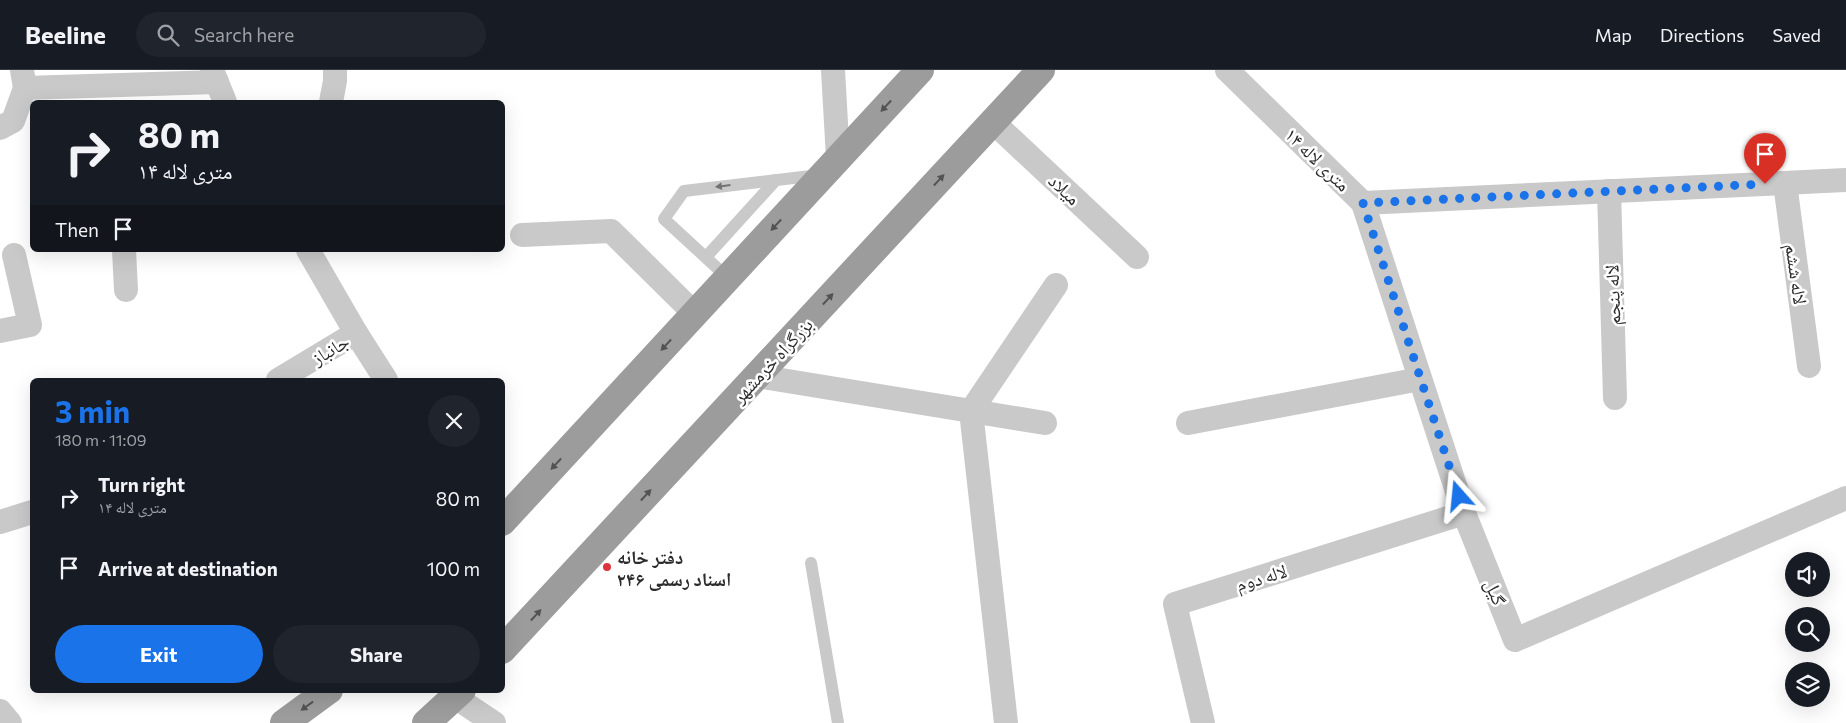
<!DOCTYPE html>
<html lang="en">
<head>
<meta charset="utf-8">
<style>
	body { margin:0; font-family:Commissioner,"Noto Naskh Arabic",sans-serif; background:#20242c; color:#f1f3f6; height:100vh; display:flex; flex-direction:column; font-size:19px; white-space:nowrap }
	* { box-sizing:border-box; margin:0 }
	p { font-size:16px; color:#9ea1a6 }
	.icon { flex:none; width:28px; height:28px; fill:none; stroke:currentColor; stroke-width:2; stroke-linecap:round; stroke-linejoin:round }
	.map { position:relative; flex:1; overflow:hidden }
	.details { position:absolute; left:30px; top:308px; width:475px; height:315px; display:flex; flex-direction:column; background:#171b24; border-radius:8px; box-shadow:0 5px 20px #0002 }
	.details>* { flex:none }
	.hud { position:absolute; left:30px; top:30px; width:475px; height:152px; border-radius:8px; box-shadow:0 5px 20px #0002; background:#171b24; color:#f1f3f6; overflow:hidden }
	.tools { position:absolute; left:1785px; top:482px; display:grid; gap:10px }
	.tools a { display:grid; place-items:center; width:45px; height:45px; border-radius:50%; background:#171b24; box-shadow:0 5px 20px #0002; font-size:25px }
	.pin { position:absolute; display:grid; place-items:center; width:42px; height:42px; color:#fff; margin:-51px -21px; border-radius:50% 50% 50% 0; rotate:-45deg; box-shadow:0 0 5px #0007 }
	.pin .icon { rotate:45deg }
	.me { position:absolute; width:55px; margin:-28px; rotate:342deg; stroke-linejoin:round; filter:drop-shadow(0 0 4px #0008) }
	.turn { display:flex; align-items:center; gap:18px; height:105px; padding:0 25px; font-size:22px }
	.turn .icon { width:65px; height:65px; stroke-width:2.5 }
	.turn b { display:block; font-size:35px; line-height:42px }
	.then { display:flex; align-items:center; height:48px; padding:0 25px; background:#0003; gap:10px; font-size:19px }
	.round { display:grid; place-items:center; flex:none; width:52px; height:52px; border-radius:26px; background:#20242c }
	.headline { display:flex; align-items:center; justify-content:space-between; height:85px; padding:0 25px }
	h1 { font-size:30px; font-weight:700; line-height:38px; color:#1a73e8 }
	.primary-button { display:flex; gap:10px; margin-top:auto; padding:10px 25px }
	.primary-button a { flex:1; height:58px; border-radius:30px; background:#1a73e8; color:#fff; font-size:20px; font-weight:700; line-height:58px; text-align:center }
	.primary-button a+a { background:#20242c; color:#f1f3f6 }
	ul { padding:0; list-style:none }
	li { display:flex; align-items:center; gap:15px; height:70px; padding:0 25px }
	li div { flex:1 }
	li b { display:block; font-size:19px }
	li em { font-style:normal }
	header { display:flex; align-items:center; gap:30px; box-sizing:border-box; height:70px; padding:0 25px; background:#171b24; border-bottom:1px solid #363941 }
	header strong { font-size:24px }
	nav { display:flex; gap:28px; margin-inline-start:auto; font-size:18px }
	.search { width:350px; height:45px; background:#20242c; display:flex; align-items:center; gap:12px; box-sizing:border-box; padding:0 18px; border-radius:28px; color:#9ea1a6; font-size:19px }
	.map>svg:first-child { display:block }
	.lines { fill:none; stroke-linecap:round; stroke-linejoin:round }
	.service { stroke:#c9c9c9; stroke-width:12 }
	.minor { stroke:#c9c9c9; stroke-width:24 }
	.trunk { stroke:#9c9c9c; stroke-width:28 }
	.oneway { fill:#535353 }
	.oneway2 { fill:#737373 }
	.route { stroke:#1a73e8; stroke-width:9; stroke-dasharray:0 16.2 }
	.poi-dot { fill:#dc353f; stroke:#fff; stroke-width:2 }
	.labels { text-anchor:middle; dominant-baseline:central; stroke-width:5; stroke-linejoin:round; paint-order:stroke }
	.street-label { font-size:19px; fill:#2c2c2c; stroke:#fff }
	.poi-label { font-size:19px; font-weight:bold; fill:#2c2c2c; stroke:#fff; text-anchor:start }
</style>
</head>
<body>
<header>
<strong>Beeline</strong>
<div class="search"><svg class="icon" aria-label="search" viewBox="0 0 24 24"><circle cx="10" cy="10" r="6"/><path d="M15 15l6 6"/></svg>Search here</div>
<nav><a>Map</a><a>Directions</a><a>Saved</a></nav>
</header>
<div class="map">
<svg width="1846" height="653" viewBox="0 0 1846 653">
	<rect width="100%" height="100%" fill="#fff"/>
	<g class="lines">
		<!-- service -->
		<g class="service">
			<path d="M706 187 776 110"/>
			<path d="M728 208 664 149 684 121 819 105"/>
			<path d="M811 493 838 653"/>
		</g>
		<!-- minor -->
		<g class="minor">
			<path d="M22 0 25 18 217 12"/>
			<path d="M212 0 225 32"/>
			<path d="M833 0 838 88"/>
			<path d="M1227 0 1363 133 1846 110"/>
			<path d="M331 32 335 11V0"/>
			<path d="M993 52 1137 187"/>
			<path d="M0 58 13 51 25 18"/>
			<path d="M1785 113 1809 296"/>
			<path d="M1609 121 1615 328"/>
			<path d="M1363 133 1464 443 1515 570 1846 428"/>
			<path d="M522 165 611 161 695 244"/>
			<path d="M124 180 126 220"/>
			<path d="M308 180 356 263 386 310"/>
			<path d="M0 261 30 255 14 185"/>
			<path d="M757 306 1045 353"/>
			<path d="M278 310 356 263"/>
			<path d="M1188 353 1420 309"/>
			<path d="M0 452 32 442"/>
			<path d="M455 627 494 653"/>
			<path d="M0 641 10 653"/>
			<path d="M1006 653 971 341 1056 215"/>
			<path d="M1203 653 1175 534 1464 443"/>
		</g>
		<!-- trunk -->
		<g class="trunk">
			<path d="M502 452 920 0"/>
			<path d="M502 580 1041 0"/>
			<path d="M284 653 329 620"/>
			<path d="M426 653 462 620"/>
		</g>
	</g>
	<!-- one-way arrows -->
	<defs><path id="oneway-solid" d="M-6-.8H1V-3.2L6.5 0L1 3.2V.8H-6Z" transform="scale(1.25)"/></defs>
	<g class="oneway">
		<use href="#oneway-solid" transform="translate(886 36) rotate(133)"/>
		<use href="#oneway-solid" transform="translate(939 110) rotate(-47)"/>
		<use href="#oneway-solid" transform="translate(776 155) rotate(133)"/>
		<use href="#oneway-solid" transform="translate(828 229) rotate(-47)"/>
		<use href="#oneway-solid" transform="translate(666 275) rotate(133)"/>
		<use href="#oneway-solid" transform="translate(556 394) rotate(133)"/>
		<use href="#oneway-solid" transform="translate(646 425) rotate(-47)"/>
		<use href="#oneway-solid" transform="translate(536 545) rotate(-47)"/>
		<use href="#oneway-solid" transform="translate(307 636) rotate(144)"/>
	</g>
	<use class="oneway2" href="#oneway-solid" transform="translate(723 116) rotate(173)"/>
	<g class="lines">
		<!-- route -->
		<path class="route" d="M1459 426 1363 133 1765 114"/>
	</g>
	<!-- markers -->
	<circle class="poi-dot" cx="607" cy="497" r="5"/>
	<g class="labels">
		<!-- street labels -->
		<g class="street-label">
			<text transform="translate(1318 89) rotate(44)">۱۴ متری لاله</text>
			<text transform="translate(1065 119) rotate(43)">میلاد</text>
			<text transform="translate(1797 204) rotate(82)">لاله ششم</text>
			<text transform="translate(1612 225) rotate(-92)">لاله پنجم</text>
			<text transform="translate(330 279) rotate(-31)">جانباز</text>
			<text transform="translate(772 290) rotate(-47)">بزرگراه خرمشهر</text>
			<text transform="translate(1261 507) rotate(-17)">لاله دوم</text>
			<text transform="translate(1496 522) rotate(68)">گیل</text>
		</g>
		<!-- poi labels -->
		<g class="poi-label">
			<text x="617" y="486">دفتر خانه<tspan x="617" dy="22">اسناد رسمی ۲۴۶</tspan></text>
		</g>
	</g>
</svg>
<div class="tools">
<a><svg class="icon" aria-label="sound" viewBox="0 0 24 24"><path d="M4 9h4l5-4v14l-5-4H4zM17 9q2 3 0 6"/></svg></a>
<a><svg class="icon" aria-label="search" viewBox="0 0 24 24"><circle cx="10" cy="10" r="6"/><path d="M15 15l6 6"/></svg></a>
<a><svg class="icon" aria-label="layers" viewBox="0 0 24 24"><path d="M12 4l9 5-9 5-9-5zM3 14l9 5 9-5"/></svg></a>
</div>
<div class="pin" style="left:1765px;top:114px;background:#d93025"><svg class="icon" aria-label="arrive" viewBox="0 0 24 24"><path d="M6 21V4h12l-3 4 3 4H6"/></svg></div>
<svg class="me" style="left:1459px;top:426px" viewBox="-20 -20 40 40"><path d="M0-17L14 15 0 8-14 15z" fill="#1a73e8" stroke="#fff" stroke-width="4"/></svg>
<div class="hud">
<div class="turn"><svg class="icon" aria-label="right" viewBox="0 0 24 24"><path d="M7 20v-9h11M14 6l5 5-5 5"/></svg><div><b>80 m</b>۱۴ متری لاله</div></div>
<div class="then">Then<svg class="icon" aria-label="arrive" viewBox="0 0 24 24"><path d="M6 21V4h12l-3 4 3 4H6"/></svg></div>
</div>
<section class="details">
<div class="headline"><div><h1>3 min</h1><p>180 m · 11:09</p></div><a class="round"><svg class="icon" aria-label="close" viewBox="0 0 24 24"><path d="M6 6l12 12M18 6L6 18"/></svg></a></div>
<ul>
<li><svg class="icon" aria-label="right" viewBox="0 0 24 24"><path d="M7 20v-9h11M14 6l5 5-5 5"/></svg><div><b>Turn right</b><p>۱۴ متری لاله</p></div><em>80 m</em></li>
<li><svg class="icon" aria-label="arrive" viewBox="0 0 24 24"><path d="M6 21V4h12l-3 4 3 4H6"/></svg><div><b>Arrive at destination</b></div><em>100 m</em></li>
</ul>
<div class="primary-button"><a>Exit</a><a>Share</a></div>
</section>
</div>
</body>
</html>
